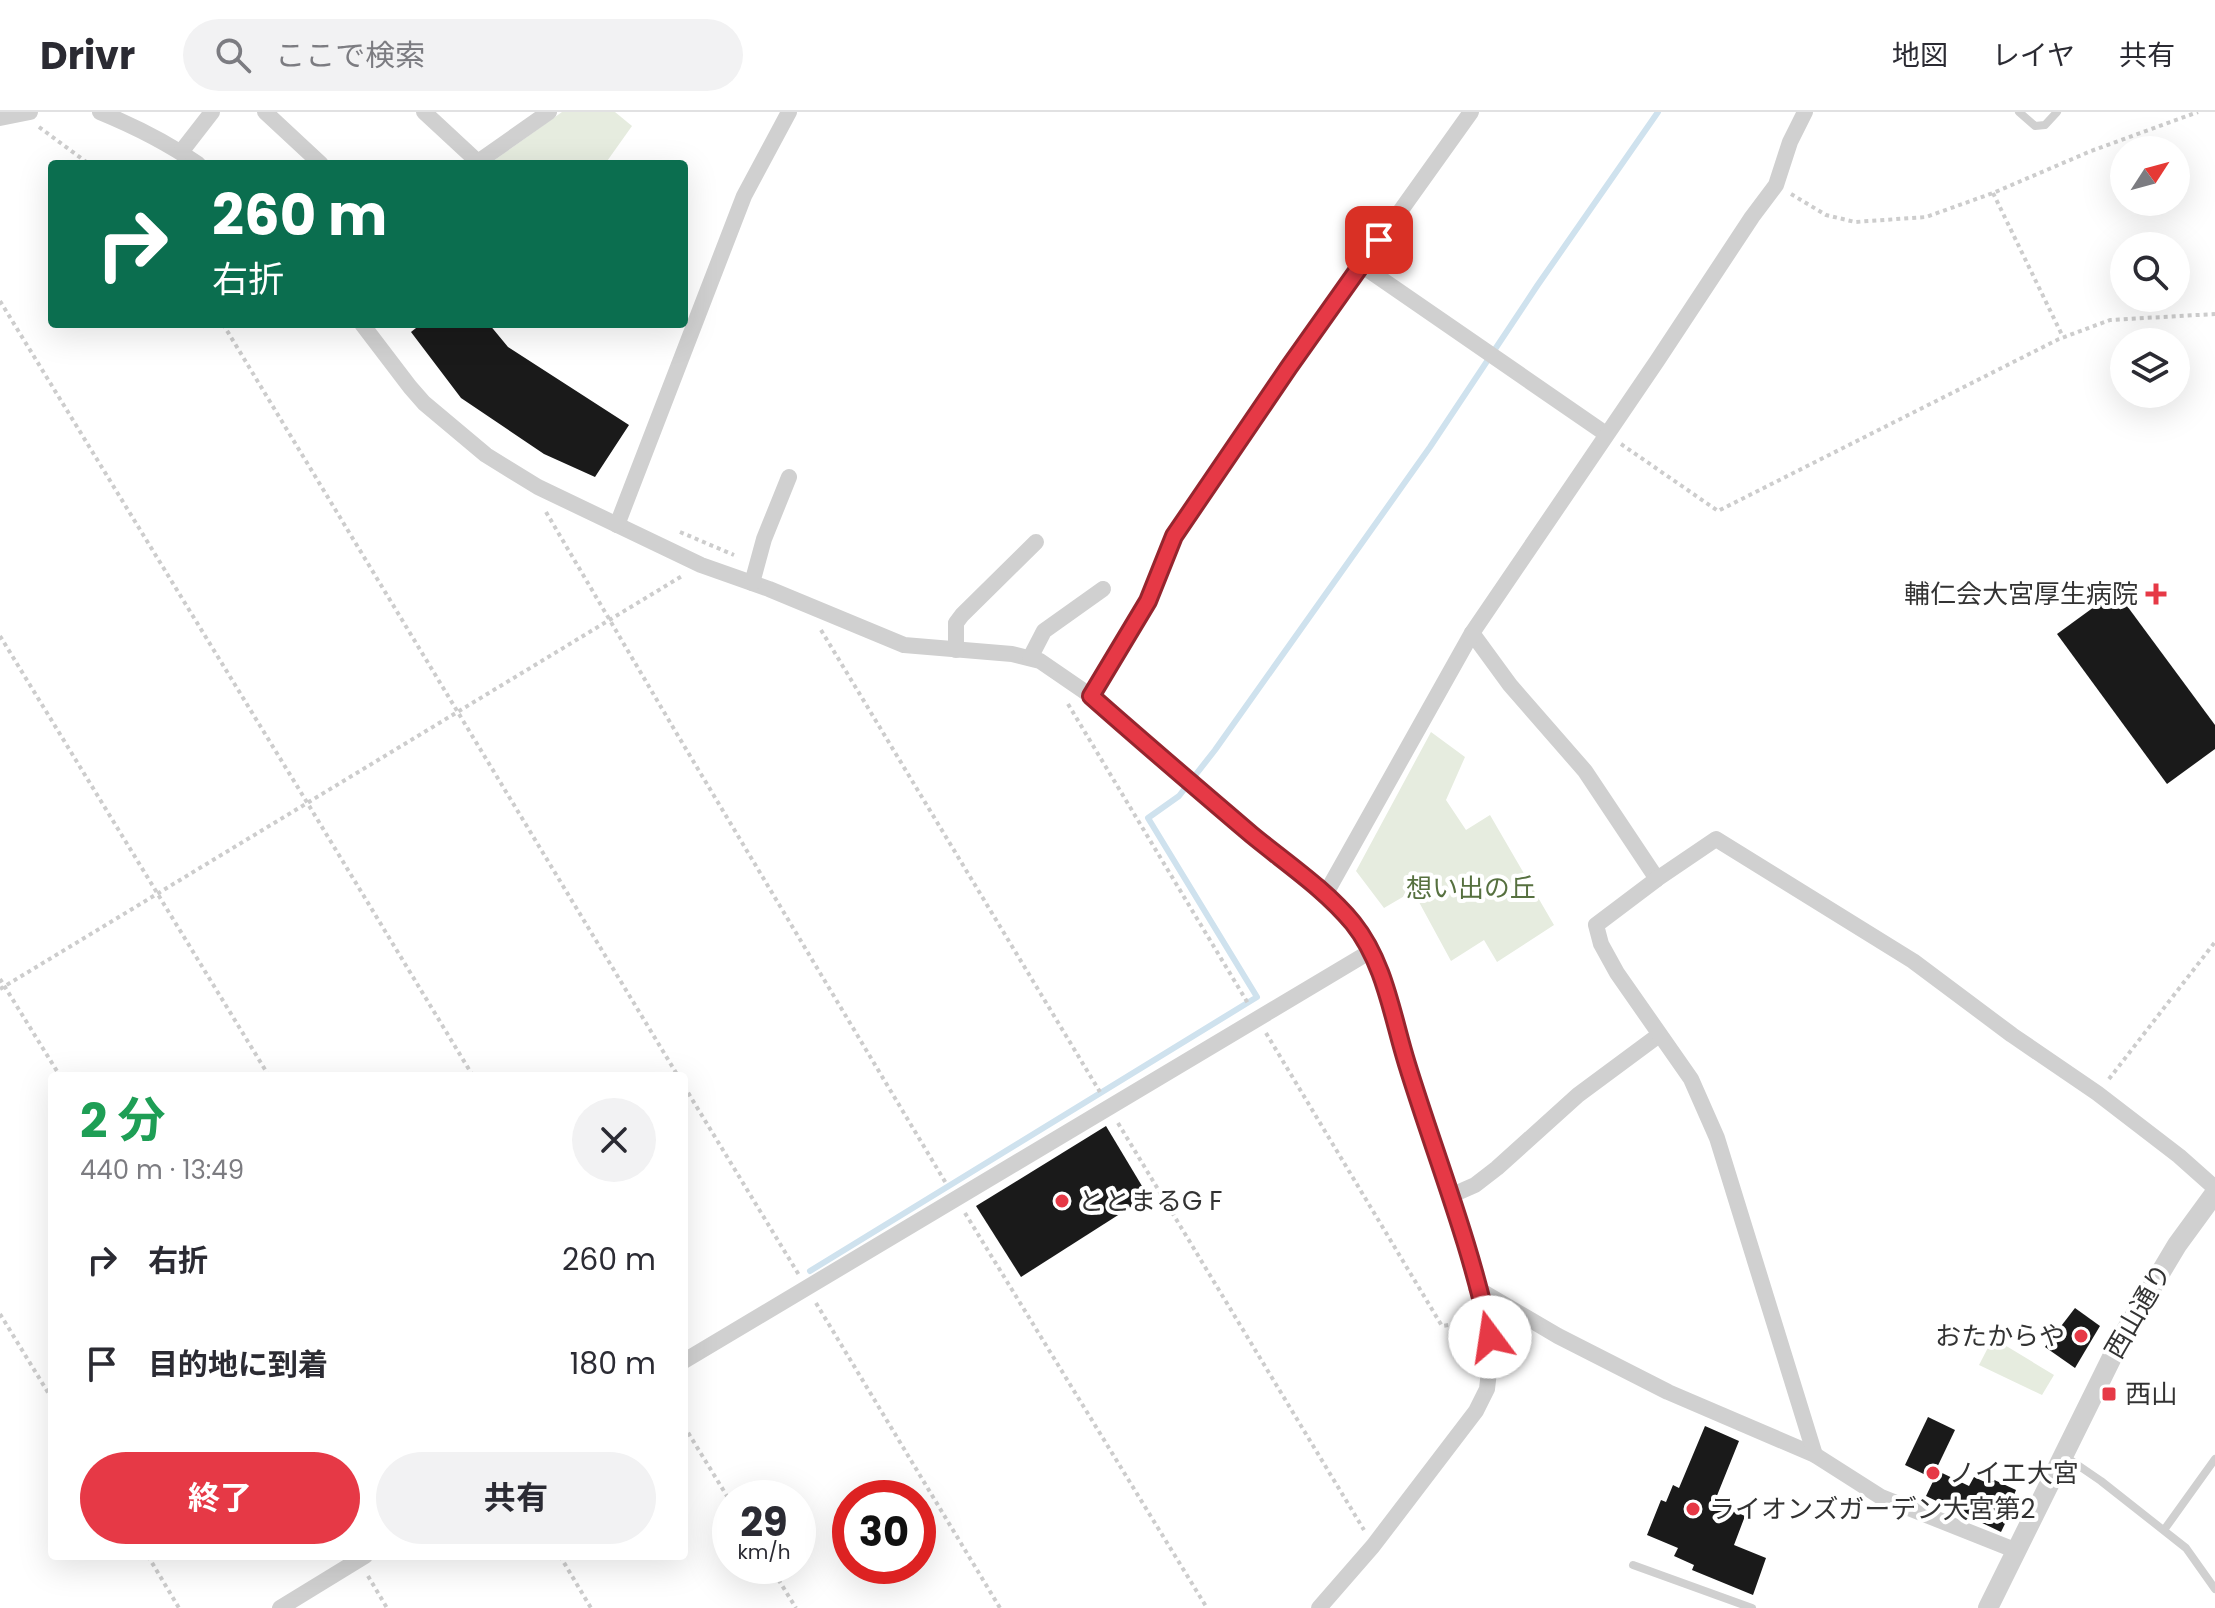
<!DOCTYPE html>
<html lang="ja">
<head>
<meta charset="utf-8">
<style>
	body { margin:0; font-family:Poppins,"Noto Sans JP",sans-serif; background:#f2f2f3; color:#2b2b33; height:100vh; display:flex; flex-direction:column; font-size:30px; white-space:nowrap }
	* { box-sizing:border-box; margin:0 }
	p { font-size:26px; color:#7c7c81 }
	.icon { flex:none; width:44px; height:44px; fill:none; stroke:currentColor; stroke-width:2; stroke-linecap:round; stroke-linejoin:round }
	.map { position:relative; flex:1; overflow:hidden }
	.side { position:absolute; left:48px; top:960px; width:640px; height:488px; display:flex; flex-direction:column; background:#fff; border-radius:8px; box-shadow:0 8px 32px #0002 }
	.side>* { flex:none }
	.top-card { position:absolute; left:48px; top:48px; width:640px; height:168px; border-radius:8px; box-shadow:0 8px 32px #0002; background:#0b6e4f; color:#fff; overflow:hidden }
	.needle { width:52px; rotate:54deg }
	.controls { position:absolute; left:2110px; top:24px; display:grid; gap:16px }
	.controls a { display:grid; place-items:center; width:80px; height:80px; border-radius:50%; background:#fff; box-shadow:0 8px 32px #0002; font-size:40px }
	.speed { position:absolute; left:712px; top:1368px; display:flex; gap:16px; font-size:40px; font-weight:700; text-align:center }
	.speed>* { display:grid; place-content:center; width:104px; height:104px; border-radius:50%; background:#fff; box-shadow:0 8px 32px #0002; line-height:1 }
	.speed small { font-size:20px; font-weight:400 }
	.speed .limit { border:12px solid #d22; background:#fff; color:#111 }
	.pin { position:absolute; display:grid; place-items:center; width:68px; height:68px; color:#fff; margin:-34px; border-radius:16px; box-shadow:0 4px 12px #0006 }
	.me { position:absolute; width:88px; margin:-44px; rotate:346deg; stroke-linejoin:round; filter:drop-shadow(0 0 6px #0008) }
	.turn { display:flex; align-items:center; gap:28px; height:168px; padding:0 32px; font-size:36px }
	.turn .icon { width:104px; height:104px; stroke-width:2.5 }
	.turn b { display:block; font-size:56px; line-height:68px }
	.round { display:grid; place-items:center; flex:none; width:84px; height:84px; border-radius:42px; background:#f2f2f3 }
	.head { display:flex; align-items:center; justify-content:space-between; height:136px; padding:0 32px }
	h1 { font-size:48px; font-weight:700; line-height:60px; color:#1e9e55 }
	.primary-button { display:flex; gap:16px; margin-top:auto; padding:16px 32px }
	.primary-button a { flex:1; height:92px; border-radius:48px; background:#e63946; color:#fff; font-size:32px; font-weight:700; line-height:92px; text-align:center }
	.primary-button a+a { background:#f2f2f3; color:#2b2b33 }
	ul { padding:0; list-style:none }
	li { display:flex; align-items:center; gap:24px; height:104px; padding:0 32px }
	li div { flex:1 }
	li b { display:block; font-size:30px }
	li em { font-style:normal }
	header { display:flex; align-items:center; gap:48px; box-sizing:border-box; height:112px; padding:0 40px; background:#fff; border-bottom:2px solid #e1e1e2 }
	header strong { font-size:38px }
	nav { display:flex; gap:44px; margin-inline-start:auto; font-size:28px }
	.search { width:560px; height:72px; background:#f2f2f3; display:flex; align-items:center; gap:20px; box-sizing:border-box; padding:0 28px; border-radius:44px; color:#7c7c81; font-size:30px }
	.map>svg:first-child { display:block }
	.green { fill:#e6ecdf }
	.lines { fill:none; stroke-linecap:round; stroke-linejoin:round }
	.stream { stroke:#cfe2ee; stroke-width:6 }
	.building { fill:#1a1a1a }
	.path { stroke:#cdcdcd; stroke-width:4; stroke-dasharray:4 4; stroke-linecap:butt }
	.service { stroke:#d0d0d0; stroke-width:8 }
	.minor { stroke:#d0d0d0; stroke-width:16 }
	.tertiary { stroke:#d0d0d0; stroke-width:20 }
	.route-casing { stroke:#96252e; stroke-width:20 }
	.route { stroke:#e63946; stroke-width:14 }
	.poi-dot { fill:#e63946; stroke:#fff; stroke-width:3 }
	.labels { text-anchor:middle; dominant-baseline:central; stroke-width:8; stroke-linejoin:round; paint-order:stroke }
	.poi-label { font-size:26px; fill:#333; stroke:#fff; text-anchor:start }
	.park-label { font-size:26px; fill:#56703f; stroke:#fff }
	.street-label { font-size:26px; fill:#333; stroke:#fff }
</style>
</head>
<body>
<header>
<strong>Drivr</strong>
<div class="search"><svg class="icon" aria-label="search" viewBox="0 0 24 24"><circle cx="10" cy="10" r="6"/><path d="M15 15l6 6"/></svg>ここで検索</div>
<nav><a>地図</a><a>レイヤ</a><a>共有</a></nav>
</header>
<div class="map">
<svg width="2215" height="1496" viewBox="0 0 2215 1496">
	<rect width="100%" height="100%" fill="#fff"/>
	<!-- green -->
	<g class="green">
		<path d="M562 0H615L632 14 605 52H489Z"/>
		<path d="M1431 620 1465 645 1446 688 1466 718 1490 703 1554 813 1497 850 1484 828 1451 849 1413 779 1384 796 1356 759Z"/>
		<path d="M1993 1226 2054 1263 2042 1283 1979 1253Z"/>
	</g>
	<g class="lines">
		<!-- stream -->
		<path class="stream" d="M810 1159 1257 885 1148 706 1179 684 1215 638 1430 335 1537 174 1658 0"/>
	</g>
	<!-- building -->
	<g class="building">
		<path d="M421 212H489L508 235 629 313 595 365 544 342 461 286 411 220Z"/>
		<path d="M2116 479 2215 613V637L2167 672 2057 522Z"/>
		<path d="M1106 1014 1148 1084 1021 1165 976 1094Z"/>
		<path d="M2075 1196 2100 1214 2075 1256 2045 1235Z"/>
		<path d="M1928 1305 1955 1318 1932 1366 1905 1353Z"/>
		<path d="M1705 1314 1739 1329 1714 1391 1745 1404 1734 1433 1766 1446 1753 1483 1692 1458 1694 1453 1674 1444 1678 1436 1647 1423 1661 1388 1666 1390 1673 1373 1679 1376Z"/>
		<path d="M1938 1359 1969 1374 1974 1365 1985 1370 1988 1365 2016 1378 2012 1388 2016 1389 2001 1420 1926 1384Z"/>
	</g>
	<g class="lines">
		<!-- path -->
		<g class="path">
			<path d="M39 15 89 52"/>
			<path d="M1993 81 2063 225"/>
			<path d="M1791 82 1826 103 1855 110 1926 105 1993 81 2091 39 2198 0"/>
			<path d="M0 189 308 692 473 964"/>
			<path d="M223 212 678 964"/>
			<path d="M1621 332 1718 399 2059 227 2110 208 2215 202"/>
			<path d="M546 400 674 617 947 1073"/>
			<path d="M680 420 734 443"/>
			<path d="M821 518 1100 980"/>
			<path d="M0 524 269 964"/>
			<path d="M1068 592 1249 893"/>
			<path d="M0 867 60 964"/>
			<path d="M0 877 682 464"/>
			<path d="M1266 921 1442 1214 1455 1212 1464 1198"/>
			<path d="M2109 967 2215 830"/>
			<path d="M684 974 799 1163"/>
			<path d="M1118 1011 1364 1418"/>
			<path d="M965 1101 1207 1496"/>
			<path d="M816 1191 1000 1496"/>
			<path d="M0 1202 52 1287"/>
			<path d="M684 1314 730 1389"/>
			<path d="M148 1444 179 1496"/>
			<path d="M560 1444 591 1496"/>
			<path d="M770 1454 796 1496"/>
			<path d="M368 1464 387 1496"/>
		</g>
		<!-- service -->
		<g class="service">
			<path d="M2019 0 2035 14 2045 13 2057 0"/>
			<path d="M2063 1343 2101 1369 2186 1436 2215 1477"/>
			<path d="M2164 1418 2215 1347"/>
			<path d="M1633 1453 1752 1496"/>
		</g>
		<!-- minor -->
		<g class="minor">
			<path d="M100 0C134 14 168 31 198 52"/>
			<path d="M265 0 321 52"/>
			<path d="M424 0 478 50"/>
			<path d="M0 6 30 0"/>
			<path d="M181 40 212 0"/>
			<path d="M475 52 549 0"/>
			<path d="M1361 153 1606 322"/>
			<path d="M362 212 410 275 424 291 486 343 538 375 701 453 769 477 904 533 1012 542 1040 549 1091 584 1176 659 1325 783 1353 812 1371 839 1389 888 1406 950 1468 1141 1490 1225V1251L1487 1277 1476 1299 1373 1434 1319 1496"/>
			<path d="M617 413 744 84 789 0"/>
			<path d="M752 471 764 427 789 365"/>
			<path d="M1472 521 1510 573 1585 659 1657 767"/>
			<path d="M956 538V511L962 503 1036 430"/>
			<path d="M1030 546 1044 519 1103 477"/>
			<path d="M1091 584 1148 489 1174 424 1289 255 1471 0"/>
			<path d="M1325 783 1472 521 1657 249 1752 105 1776 73 1790 30 1805 0"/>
			<path d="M1450 1084 1475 1073 1497 1056 1578 983 1659 923"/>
			<path d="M1476 1176 1558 1224 1668 1280 1815 1343 1881 1385 2017 1439"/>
			<path d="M684 1249 1371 839"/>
			<path d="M1815 1343 1717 1026 1691 967 1617 861 1601 832 1596 813 1657 767 1716 727 1913 849 2012 923 2097 981 2179 1044 2215 1076"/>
			<path d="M280 1496 365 1444"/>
		</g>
		<!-- tertiary -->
		<path class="tertiary" d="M1988 1496 2122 1225 2177 1133 2215 1081"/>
	</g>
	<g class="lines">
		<!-- route casing -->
		<g class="route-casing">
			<path id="route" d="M1379 128 1289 255 1174 424 1148 489 1091 584C1144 631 1198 677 1252 723 1286 751 1325 777 1353 811 1385 851 1392 904 1407 952 1435 1043 1471 1132 1490 1225"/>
		</g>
		<!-- route -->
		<use href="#route" class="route"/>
	</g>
	<!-- markers -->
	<g class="poi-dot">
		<path d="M2152 470h8v8h8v8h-8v8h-8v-8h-8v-8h8z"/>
		<circle cx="1062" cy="1089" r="8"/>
		<circle cx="2081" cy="1224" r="8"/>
		<rect x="2101" y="1274" width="16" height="16" rx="4"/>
		<circle cx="1933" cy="1361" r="8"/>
		<circle cx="1693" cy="1397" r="8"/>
	</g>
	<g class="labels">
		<!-- poi labels -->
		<g class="poi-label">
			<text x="2138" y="482" text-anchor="end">輔仁会大宮厚生病院</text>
			<text x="1078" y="1089">ととまるG F</text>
			<text x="2065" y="1224" text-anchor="end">おたからや</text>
			<text x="2125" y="1282">西山</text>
			<text x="1949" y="1361">ノイエ大宮</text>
			<text x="1709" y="1397">ライオンズガーデン大宮第2</text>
		</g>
		<!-- park labels -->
		<g class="park-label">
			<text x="1471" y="776">想い出の丘</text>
		</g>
		<!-- street labels -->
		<g class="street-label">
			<text transform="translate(2138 1199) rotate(-60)">西山通り</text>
		</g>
	</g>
</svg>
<div class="controls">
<a><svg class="needle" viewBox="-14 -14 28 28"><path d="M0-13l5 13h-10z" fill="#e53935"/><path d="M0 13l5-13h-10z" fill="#7c7c81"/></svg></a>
<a><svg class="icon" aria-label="search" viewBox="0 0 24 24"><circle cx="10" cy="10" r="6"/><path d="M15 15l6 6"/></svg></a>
<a><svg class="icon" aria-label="layers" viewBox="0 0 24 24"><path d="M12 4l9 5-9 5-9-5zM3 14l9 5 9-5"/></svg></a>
</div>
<div class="speed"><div>29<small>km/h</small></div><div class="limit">30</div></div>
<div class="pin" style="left:1379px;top:128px;background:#d93025"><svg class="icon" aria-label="arrive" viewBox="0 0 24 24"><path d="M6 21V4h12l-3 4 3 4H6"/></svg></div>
<svg class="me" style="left:1490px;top:1225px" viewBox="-20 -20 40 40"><circle r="19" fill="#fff"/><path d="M0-13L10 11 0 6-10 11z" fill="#e63946"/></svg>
<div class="top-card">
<div class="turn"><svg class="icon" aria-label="right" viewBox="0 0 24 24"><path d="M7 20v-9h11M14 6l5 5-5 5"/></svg><div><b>260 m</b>右折</div></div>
</div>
<section class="side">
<div class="head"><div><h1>2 分</h1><p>440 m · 13:49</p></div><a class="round"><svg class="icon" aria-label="close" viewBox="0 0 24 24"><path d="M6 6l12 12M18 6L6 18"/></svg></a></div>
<ul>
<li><svg class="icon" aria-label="right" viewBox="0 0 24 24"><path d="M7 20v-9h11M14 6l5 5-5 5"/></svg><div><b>右折</b></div><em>260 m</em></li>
<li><svg class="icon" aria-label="arrive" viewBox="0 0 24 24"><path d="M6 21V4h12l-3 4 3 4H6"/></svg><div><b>目的地に到着</b></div><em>180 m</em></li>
</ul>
<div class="primary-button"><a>終了</a><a>共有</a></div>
</section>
</div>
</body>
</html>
